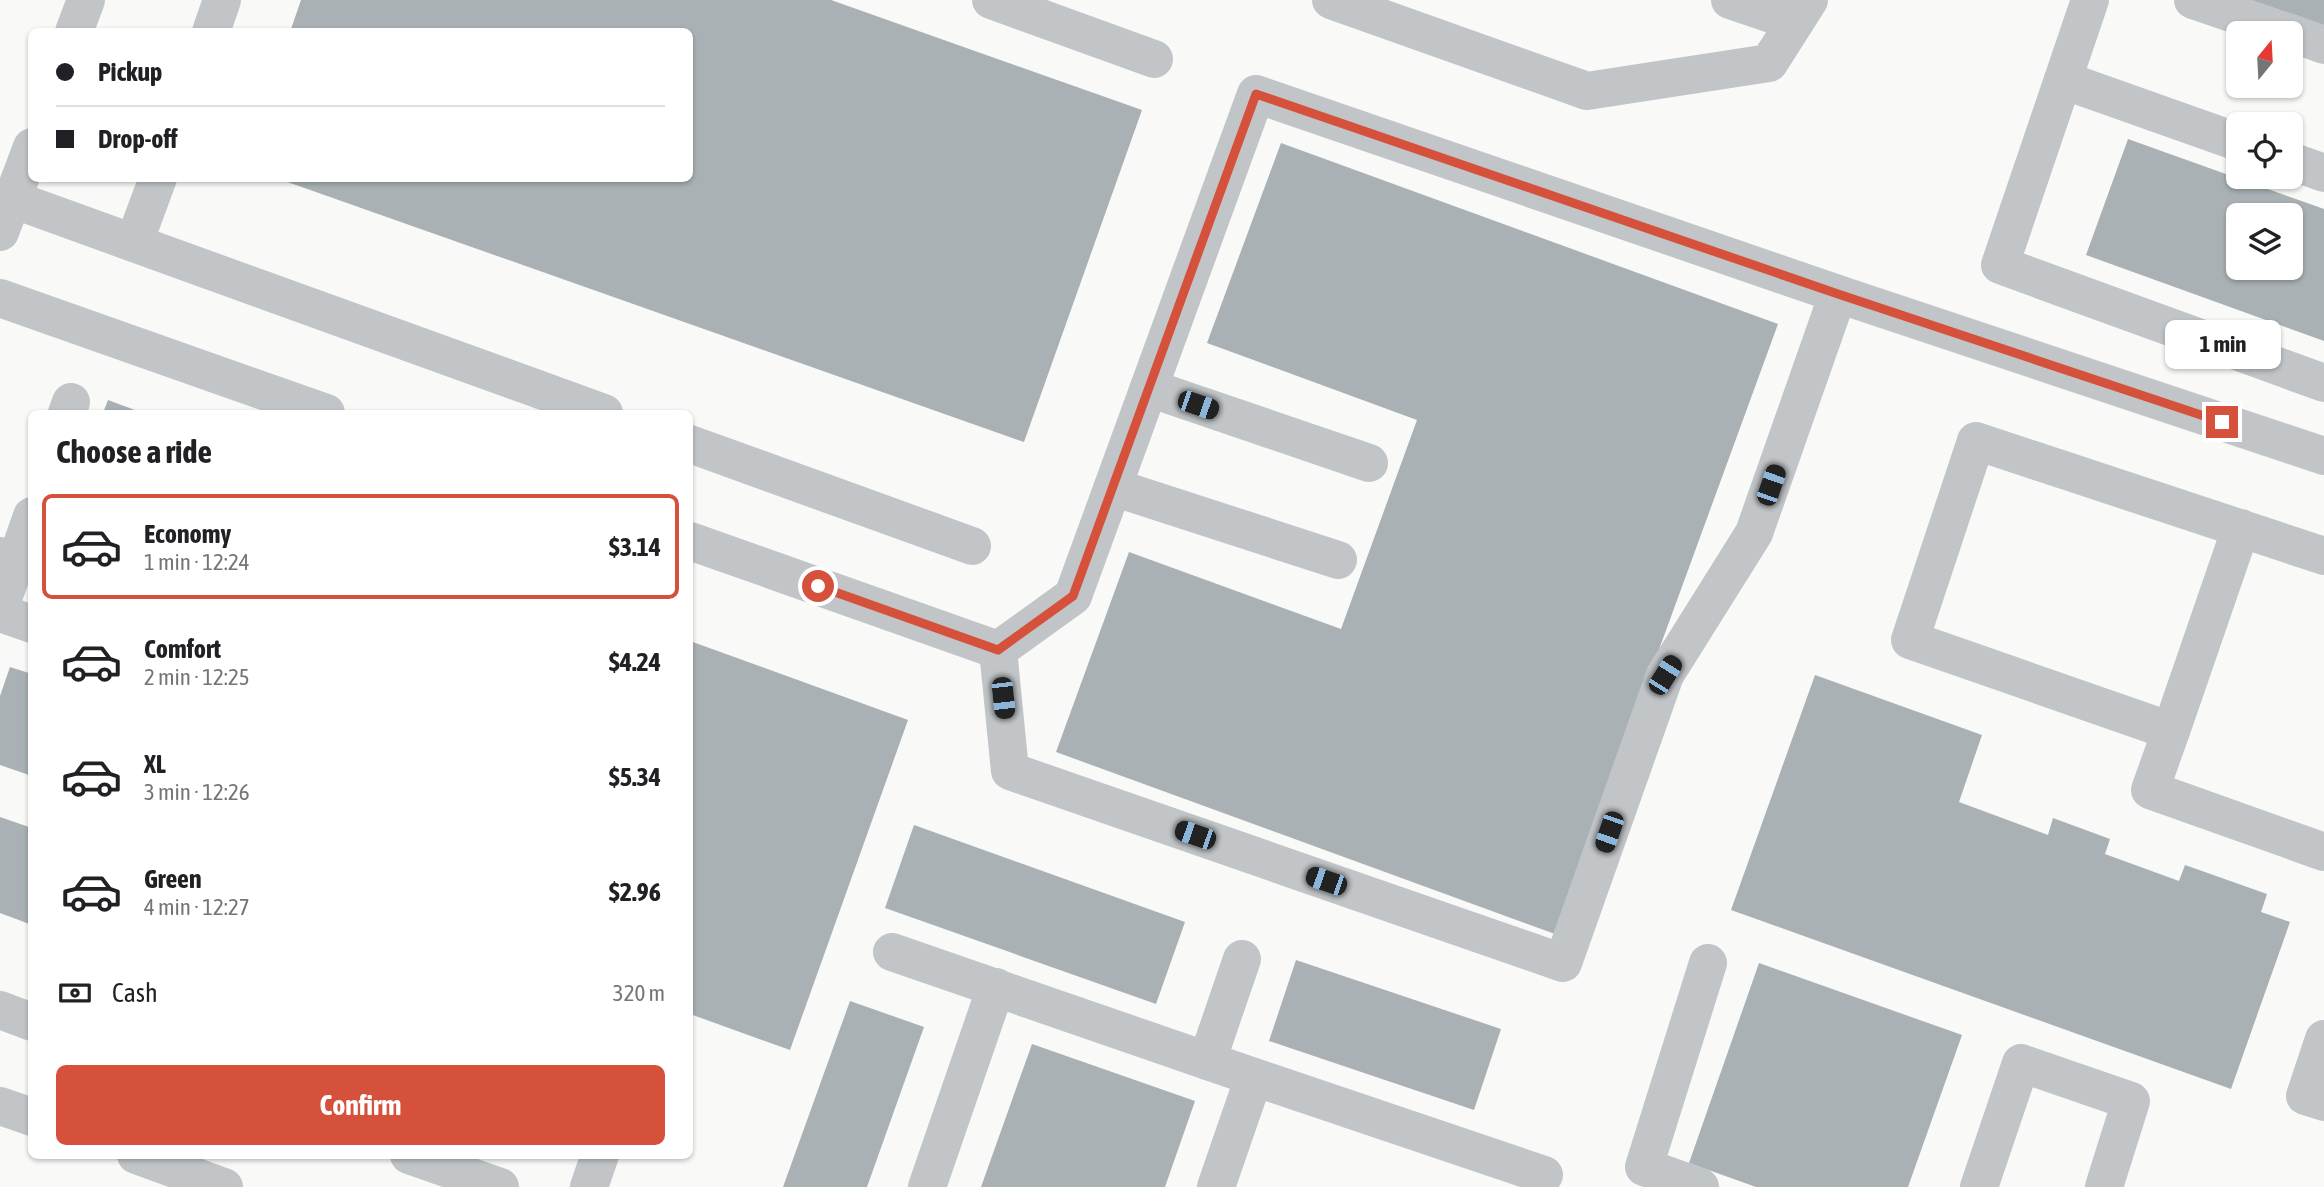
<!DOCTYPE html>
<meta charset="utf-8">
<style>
body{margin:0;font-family:"Asap Condensed",sans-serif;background:#f2f2f2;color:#202124;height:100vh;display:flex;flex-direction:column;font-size:26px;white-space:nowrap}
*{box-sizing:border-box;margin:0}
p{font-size:23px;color:#757577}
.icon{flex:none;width:38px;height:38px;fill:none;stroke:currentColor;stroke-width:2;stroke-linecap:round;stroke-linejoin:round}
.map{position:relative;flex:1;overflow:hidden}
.panel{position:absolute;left:28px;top:410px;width:665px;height:749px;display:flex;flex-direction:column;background:#fff;border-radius:10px;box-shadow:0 2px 5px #0004}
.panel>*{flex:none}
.hud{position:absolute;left:28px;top:28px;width:665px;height:154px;border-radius:10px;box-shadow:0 2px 5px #0004;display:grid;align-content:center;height:154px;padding:0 28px;background:#fff}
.needle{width:46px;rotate:18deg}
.buttons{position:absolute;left:2226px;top:21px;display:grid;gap:14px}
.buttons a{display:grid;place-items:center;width:77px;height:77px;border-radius:10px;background:#fff;box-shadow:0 2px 5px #0004;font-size:35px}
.end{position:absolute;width:32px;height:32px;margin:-16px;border:9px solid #d5513b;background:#fff;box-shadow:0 0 0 4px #fff}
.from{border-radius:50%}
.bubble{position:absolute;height:49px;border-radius:10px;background:#fff;box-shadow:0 2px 5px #0004;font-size:23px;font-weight:700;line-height:49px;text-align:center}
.car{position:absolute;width:21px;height:42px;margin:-21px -10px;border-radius:9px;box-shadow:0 0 5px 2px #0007;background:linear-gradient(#222 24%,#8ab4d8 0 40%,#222 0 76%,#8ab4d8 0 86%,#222 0)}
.hud b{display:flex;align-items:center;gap:24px;height:66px;font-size:26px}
.hud b+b{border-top:2px solid #e0e0e0}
.hud i{width:18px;height:18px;background:#202124}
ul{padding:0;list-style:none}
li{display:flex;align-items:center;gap:21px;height:105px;margin:0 14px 10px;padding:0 14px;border:4px solid transparent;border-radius:10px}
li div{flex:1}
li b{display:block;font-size:26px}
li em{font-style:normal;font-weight:700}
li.current{border-color:#d5513b}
li>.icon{width:63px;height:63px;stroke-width:1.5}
h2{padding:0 28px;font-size:32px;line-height:84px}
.pay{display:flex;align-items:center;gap:18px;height:77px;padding:0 28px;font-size:26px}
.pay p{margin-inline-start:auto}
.button{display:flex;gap:14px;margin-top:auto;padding:14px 28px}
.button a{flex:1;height:80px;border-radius:10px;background:#d5513b;color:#fff;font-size:28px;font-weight:700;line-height:80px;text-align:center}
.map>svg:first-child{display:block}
.building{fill:#a9b1b5;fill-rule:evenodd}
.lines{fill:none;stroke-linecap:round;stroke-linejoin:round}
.minor{stroke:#c1c5c8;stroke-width:38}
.route{stroke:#d5513b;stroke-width:9}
</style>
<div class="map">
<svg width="2324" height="1187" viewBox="0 0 2324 1187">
<rect width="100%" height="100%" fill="#f9f9f7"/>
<g class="building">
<path d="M 301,0 L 831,0 L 1142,110 L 1024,442 L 279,179 L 690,178 L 690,32 L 290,32 Z"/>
<path d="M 2244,0 L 2324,0 L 2324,28 Z"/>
<path d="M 2128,139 L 2324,209 L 2324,341 L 2086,255 ZM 2238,215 L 2291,215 L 2291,268 L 2238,268 Z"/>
<path d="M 1281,143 L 1778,324 L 1555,934 L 1056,752 L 1129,552 L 1341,629 L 1417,420 L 1207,343 Z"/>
<path d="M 108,400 L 143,413 L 103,413 Z"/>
<path d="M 690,641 L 908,720 L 790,1050 L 690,1014 Z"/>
<path d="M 10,667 L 32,674 L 32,776 L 0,765 L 0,696 Z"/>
<path d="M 1815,675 L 1982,735 L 1959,802 L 2048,835 L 2053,818 L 2110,839 L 2105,854 L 2179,881 L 2185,865 L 2267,894 L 2261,912 L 2290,922 L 2231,1089 L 1731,910 Z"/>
<path d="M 0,817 L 32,828 L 32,925 L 0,913 Z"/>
<path d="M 914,825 L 1185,922 L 1156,1004 L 885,908 Z"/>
<path d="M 1296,960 L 1501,1029 L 1474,1110 L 1269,1041 Z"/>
<path d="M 1759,963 L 1962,1035 L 1908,1187 L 1756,1187 L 1689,1163 Z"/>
<path d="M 850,1001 L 924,1027 L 867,1187 L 783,1187 Z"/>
<path d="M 1032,1044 L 1195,1101 L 1165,1187 L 981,1187 Z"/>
</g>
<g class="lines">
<g class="minor">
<path d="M 991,0 L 1154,59"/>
<path d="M 1331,0 L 1587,91 L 1769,63 L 1809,0"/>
<path d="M 1730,0 L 1795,22"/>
<path d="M 2090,0 L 2000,265 L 2324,383"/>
<path d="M 2193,0 L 2290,33"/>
<path d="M 74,32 L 86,0"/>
<path d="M 211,32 L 222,0"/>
<path d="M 2291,33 L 2324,45"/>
<path d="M 2063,80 L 2238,142"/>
<path d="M 1256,94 L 1838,294 L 1754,533 L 1665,675 L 1563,963 L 1010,771 L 998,650 L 1073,596 Z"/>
<path d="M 2291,161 L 2324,173"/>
<path d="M 12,199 L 604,413"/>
<path d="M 0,232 L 32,147"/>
<path d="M 134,243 L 158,178"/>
<path d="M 1838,294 L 2324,456"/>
<path d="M 0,298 L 326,413"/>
<path d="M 1149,388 L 1369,463"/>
<path d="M 67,413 L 71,402"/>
<path d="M 690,444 L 972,546"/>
<path d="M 1113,487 L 1338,560"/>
<path d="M 2241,528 L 2171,731 L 1910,640 L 1976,441 L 2324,556"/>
<path d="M 690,541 L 998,650"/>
<path d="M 0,556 L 16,562 L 0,607"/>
<path d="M 16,562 L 32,516"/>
<path d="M 0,613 L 32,624"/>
<path d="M 2171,731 L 2150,790 L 2324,852"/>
<path d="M 892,952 L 1254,1077 L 1216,1187"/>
<path d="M 0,1010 L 32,1022"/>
<path d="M 2324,1039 L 2305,1096 L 2324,1102"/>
<path d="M 1207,1061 L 1242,959"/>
<path d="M 1254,1077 L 1544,1175"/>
<path d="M 0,1106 L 32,1117"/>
<path d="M 136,1155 L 224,1187"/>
<path d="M 409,1155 L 500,1187"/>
<path d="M 589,1187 L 600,1155"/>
<path d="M 927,1187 L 996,987"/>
<path d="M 1700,1187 L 1644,1167 L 1708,963"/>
<path d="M 1979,1187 L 2021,1063 L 2131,1101 L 2104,1187"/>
</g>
</g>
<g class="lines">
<path class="route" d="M 818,586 L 998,650 L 1073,596 L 1256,94 L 1838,294 L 2222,422"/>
</g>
</svg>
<div class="buttons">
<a><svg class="needle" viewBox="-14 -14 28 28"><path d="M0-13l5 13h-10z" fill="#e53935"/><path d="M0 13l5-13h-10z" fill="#757577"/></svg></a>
<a><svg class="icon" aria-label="locate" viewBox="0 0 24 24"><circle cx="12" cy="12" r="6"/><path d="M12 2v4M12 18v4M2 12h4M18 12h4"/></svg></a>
<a><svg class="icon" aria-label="layers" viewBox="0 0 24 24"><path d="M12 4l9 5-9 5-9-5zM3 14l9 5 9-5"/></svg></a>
</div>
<i class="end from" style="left:818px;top:586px"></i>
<i class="end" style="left:2222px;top:422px"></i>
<div class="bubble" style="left:2165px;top:320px;width:116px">1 min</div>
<i class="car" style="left:1198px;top:405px;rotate:109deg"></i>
<i class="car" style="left:1771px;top:485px;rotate:19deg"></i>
<i class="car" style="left:1665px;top:675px;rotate:32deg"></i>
<i class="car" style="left:1003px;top:698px;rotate:174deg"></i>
<i class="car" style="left:1609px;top:832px;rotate:199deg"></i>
<i class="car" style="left:1195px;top:835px;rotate:289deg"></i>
<i class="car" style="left:1326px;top:881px;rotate:289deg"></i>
<div class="hud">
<b><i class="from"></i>Pickup</b>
<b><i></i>Drop-off</b>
</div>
<section class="panel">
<h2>Choose a ride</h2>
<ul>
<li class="current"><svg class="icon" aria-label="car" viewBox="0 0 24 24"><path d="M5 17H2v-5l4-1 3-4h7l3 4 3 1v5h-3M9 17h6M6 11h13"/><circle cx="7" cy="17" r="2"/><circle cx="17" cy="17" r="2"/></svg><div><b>Economy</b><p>1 min · 12:24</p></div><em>$3.14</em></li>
<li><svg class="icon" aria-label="car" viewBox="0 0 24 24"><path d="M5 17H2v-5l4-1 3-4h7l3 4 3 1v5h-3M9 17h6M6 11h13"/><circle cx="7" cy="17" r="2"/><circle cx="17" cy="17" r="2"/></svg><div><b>Comfort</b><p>2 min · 12:25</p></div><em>$4.24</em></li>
<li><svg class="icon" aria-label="car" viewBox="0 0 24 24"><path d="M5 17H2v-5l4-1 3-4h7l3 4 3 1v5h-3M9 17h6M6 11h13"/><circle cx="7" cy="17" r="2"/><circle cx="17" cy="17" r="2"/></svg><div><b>XL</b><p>3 min · 12:26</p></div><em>$5.34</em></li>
<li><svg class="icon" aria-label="car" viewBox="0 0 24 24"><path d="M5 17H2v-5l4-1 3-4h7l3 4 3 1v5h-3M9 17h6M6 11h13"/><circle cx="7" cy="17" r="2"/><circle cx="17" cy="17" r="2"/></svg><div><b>Green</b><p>4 min · 12:27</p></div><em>$2.96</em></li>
</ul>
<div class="pay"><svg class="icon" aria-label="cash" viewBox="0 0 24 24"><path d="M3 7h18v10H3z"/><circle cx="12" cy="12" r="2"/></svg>Cash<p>320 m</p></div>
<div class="button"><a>Confirm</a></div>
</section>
</div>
